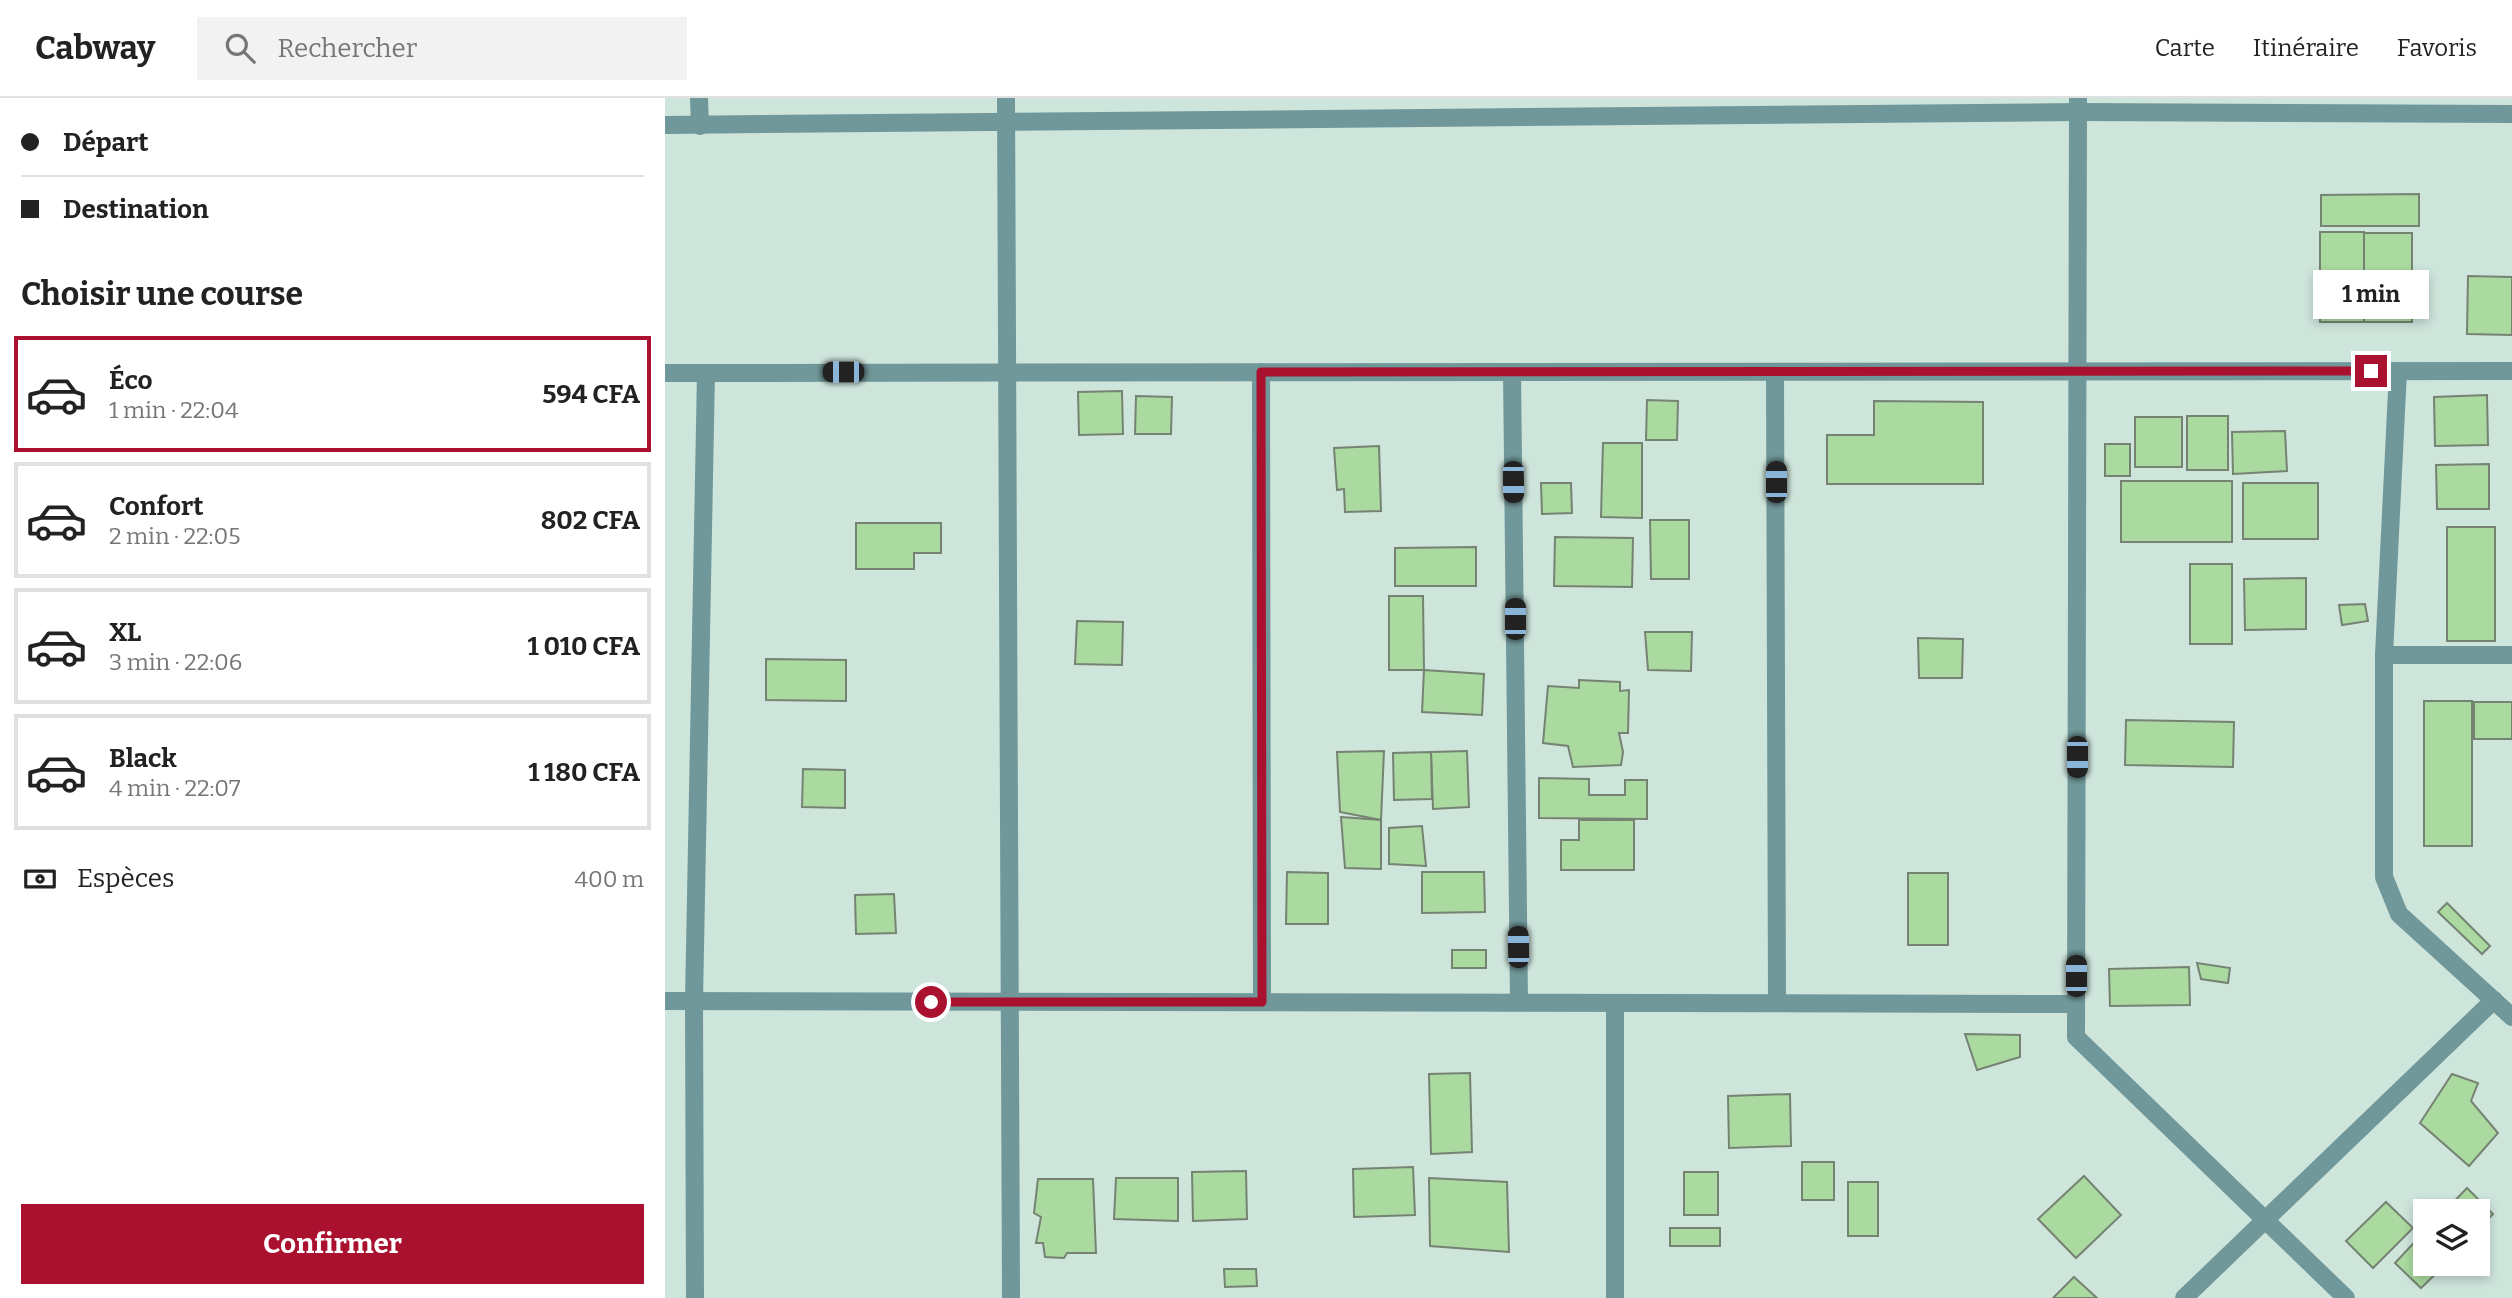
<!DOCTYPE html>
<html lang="fr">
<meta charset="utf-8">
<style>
body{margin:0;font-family:Bitter,serif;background:#f2f2f2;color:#222;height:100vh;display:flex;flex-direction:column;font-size:26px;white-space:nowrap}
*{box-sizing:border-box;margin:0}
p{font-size:23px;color:#767676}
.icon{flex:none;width:38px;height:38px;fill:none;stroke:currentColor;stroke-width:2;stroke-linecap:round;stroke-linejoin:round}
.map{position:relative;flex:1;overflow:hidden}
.sheet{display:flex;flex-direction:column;background:#fff;width:665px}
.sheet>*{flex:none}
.banner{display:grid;align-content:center;height:154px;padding:0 21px;background:#fff}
.buttons{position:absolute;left:1748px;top:1101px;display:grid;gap:14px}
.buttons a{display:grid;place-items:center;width:77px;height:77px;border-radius:0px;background:#fff;box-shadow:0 4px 10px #0003;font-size:35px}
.end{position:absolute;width:32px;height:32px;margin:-16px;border:9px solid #a9112f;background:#fff;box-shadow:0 0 0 4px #fff}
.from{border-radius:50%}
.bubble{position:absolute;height:49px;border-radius:0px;background:#fff;box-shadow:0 4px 10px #0003;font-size:23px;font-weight:700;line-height:49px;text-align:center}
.car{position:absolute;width:21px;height:42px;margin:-21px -10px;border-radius:9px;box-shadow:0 0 5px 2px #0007;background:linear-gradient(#222 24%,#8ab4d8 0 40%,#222 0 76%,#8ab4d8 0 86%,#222 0)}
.banner b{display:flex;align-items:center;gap:24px;height:66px;font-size:26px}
.banner b+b{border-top:2px solid #e0e0e0}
.banner i{width:18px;height:18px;background:#222}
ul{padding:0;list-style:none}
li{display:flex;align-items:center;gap:21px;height:116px;margin:0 14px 10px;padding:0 7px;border:4px solid #e0e0e0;border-radius:0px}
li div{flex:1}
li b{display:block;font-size:26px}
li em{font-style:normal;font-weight:700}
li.selected{border-color:#a9112f}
li>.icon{width:63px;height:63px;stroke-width:1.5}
h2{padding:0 21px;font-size:32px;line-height:84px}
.pay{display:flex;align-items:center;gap:18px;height:77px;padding:0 21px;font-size:26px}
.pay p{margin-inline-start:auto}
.primary-button{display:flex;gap:14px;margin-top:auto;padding:14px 21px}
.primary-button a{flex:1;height:80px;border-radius:0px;background:#a9112f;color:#fff;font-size:28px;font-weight:700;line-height:80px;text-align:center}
header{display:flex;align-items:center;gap:42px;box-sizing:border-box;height:98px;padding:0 35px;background:#fff;border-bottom:2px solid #e0e0e0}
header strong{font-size:33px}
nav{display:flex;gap:38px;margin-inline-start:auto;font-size:24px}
.search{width:490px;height:63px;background:#f2f2f2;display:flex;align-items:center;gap:18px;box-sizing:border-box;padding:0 24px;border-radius:0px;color:#767676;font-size:26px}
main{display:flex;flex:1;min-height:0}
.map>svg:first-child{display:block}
.building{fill:#aadaa0;stroke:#768373;stroke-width:2}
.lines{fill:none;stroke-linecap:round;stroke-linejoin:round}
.minor{stroke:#709799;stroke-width:18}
.route{stroke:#a9112f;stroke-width:9}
</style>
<header>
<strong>Cabway</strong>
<div class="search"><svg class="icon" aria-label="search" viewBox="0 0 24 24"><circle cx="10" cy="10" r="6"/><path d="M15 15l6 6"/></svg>Rechercher</div>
<nav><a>Carte</a><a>Itinéraire</a><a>Favoris</a></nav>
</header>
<main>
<section class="sheet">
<div class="banner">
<b><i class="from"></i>Départ</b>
<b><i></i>Destination</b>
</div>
<h2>Choisir une course</h2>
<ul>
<li class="selected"><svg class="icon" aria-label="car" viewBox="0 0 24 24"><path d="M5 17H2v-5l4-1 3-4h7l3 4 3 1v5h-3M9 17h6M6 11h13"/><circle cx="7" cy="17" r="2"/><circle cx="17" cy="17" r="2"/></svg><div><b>Éco</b><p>1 min · 22:04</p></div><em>594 CFA</em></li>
<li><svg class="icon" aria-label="car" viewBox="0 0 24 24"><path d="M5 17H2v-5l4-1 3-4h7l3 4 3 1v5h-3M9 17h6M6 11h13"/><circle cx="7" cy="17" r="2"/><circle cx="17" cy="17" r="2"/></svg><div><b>Confort</b><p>2 min · 22:05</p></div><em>802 CFA</em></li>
<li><svg class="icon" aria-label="car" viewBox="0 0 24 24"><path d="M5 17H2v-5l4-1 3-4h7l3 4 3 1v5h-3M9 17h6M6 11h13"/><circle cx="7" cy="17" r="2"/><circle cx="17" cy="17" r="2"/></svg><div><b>XL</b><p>3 min · 22:06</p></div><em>1 010 CFA</em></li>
<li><svg class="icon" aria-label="car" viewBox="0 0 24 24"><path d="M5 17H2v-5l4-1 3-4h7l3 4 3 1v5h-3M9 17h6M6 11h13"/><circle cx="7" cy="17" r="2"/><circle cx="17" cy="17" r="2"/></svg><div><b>Black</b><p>4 min · 22:07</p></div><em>1 180 CFA</em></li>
</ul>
<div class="pay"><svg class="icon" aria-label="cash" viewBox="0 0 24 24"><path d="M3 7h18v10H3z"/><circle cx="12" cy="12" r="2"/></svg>Espèces<p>400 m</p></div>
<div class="primary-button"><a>Confirmer</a></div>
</section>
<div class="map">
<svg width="1847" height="1200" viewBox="0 0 1847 1200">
<rect width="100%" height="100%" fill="#cee5dc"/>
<g class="building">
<path d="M 1754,96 L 1754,128 L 1656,128 L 1656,97 Z"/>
<rect x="1655" y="134" width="44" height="90"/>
<rect x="1699" y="135" width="48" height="89"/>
<path d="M 1803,178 L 1847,179 L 1847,237 L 1802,236 Z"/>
<path d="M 457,293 L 458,336 L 414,337 L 413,294 Z"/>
<path d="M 1822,297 L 1823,347 L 1770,348 L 1769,299 Z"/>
<path d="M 471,298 L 507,299 L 506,336 L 470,336 Z"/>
<path d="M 982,302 L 1013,303 L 1012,342 L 981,342 Z"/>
<path d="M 1209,303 L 1318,304 L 1318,386 L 1162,386 L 1162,337 L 1209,337 Z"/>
<rect x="1522" y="318" width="41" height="54"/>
<rect x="1470" y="319" width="47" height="50"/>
<path d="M 1620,333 L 1622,373 L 1568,376 L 1567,334 Z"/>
<path d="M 938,345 L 977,345 L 977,420 L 936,419 Z"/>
<rect x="1440" y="346" width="25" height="32"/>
<path d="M 714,348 L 716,413 L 680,414 L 679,391 L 672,392 L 669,350 Z"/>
<path d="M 1824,366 L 1824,411 L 1772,411 L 1771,367 Z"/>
<rect x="1456" y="383" width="111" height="61"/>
<path d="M 876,385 L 906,385 L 907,415 L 877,416 Z"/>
<rect x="1578" y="385" width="75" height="56"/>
<path d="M 985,422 L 1024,422 L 1024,481 L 986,481 Z"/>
<path d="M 191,425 L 276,425 L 276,455 L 249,455 L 249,471 L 191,471 Z"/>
<rect x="1782" y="429" width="48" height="114"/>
<path d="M 890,439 L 968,440 L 967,489 L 889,488 Z"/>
<path d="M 811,449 L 811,488 L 730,488 L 730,450 Z"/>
<rect x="1525" y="466" width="42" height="80"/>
<path d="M 1641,480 L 1641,531 L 1580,532 L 1579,481 Z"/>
<path d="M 724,498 L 758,498 L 759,572 L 724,572 Z"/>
<path d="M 1700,506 L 1703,523 L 1677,527 L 1674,507 Z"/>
<path d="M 412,523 L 458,524 L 457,567 L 410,566 Z"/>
<path d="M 980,534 L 1027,534 L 1026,573 L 983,572 Z"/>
<path d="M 1253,540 L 1298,541 L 1297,580 L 1254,580 Z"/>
<path d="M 101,561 L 181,562 L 181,603 L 101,602 Z"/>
<path d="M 759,572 L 819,576 L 817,617 L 757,614 Z"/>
<path d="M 914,582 L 955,584 L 955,593 L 964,592 L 963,635 L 954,635 L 958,654 L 956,667 L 908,669 L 903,648 L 878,645 L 883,588 L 914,590 Z"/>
<rect x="1759" y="603" width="48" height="145"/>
<rect x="1809" y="604" width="38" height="37"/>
<path d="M 1461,622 L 1569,624 L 1568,669 L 1460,667 Z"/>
<path d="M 719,653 L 716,722 L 675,714 L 672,654 Z"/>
<path d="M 802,653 L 804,709 L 768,711 L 766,654 Z"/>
<path d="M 766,654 L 767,701 L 729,702 L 728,655 Z"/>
<path d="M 138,671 L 180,672 L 180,710 L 137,709 Z"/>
<path d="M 874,680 L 924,681 L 924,697 L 960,697 L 960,682 L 982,682 L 982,721 L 874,720 Z"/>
<path d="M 676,719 L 716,722 L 716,771 L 680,770 Z"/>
<path d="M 914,722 L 969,722 L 969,772 L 896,772 L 896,742 L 914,742 Z"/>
<path d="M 757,728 L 761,768 L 724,766 L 724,730 Z"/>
<path d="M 622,774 L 663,775 L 663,826 L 621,826 Z"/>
<path d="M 757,774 L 819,774 L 820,814 L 757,815 Z"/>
<rect x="1243" y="775" width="40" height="72"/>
<path d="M 229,796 L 231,835 L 191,836 L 190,797 Z"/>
<path d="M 1782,805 L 1825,848 L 1817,856 L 1773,814 Z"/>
<rect x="787" y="852" width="34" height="18"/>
<path d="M 1532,865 L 1565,870 L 1563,885 L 1536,881 Z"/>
<path d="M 1524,869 L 1525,907 L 1445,908 L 1444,871 Z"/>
<path d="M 1300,936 L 1355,937 L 1355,959 L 1312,972 Z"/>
<path d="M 805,975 L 807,1054 L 766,1056 L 764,976 Z"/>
<path d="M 1787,976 L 1813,985 L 1806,1003 L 1833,1035 L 1804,1068 L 1755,1025 Z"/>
<path d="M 1125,996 L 1126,1048 L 1064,1050 L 1063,998 Z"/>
<rect x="1137" y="1064" width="32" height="38"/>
<path d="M 748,1069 L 750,1117 L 689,1119 L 688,1071 Z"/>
<path d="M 581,1073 L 582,1121 L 528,1123 L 527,1074 Z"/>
<rect x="1019" y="1074" width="34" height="43"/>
<path d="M 1419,1078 L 1456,1117 L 1411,1160 L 1373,1121 Z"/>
<path d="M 451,1080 L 513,1080 L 513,1123 L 449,1121 Z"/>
<path d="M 764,1080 L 842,1084 L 844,1154 L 765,1148 Z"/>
<path d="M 373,1081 L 428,1081 L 431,1155 L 402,1155 L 399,1160 L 380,1159 L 378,1145 L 371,1145 L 376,1119 L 369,1115 Z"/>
<rect x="1183" y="1084" width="30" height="54"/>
<path d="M 1802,1090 L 1828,1116 L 1813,1132 L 1813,1113 L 1780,1113 Z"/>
<path d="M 1721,1104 L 1748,1130 L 1708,1170 L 1681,1143 Z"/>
<rect x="1005" y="1130" width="50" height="18"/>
<path d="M 1760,1133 L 1760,1166 L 1781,1166 L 1756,1190 L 1730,1165 Z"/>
<path d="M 559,1171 L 591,1171 L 592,1188 L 560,1189 Z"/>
<path d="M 1409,1179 L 1432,1200 L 1388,1200 Z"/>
</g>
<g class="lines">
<g class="minor">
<path d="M 34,0 L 35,28"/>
<path d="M 341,0 L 346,1200"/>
<path d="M 1413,0 L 1411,939 L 1681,1200"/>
<path d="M 0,27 L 1413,14 L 1847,16"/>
<path d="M 1733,273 L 1719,557 L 1719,779 L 1734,816 L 1847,919"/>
<path d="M 596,274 L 597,904"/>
<path d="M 847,274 L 854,904"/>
<path d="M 1110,274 L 1112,905"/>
<path d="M 0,275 L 1847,273"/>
<path d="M 1719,557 L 1847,557"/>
<path d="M 0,903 L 1411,906"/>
<path d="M 950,905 L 950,1200"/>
<path d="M 30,1200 L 29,903 L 41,275"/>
<path d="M 1519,1200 L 1829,902"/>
</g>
</g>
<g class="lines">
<path class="route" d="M 266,904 L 597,904 L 596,274 L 1706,273"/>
</g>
</svg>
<div class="buttons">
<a><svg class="icon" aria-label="layers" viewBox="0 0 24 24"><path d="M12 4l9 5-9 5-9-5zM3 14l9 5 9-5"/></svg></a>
</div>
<i class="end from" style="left:266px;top:904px"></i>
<i class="end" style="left:1706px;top:273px"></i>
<div class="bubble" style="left:1648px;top:172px;width:116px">1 min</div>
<i class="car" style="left:178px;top:274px;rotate:270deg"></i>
<i class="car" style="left:848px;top:384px;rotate:179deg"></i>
<i class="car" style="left:1111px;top:384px;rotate:0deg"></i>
<i class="car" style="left:850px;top:521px;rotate:0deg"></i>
<i class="car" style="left:1412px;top:659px;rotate:180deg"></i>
<i class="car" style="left:853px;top:849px;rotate:359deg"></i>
<i class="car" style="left:1411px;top:878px;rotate:0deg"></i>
</div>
</main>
